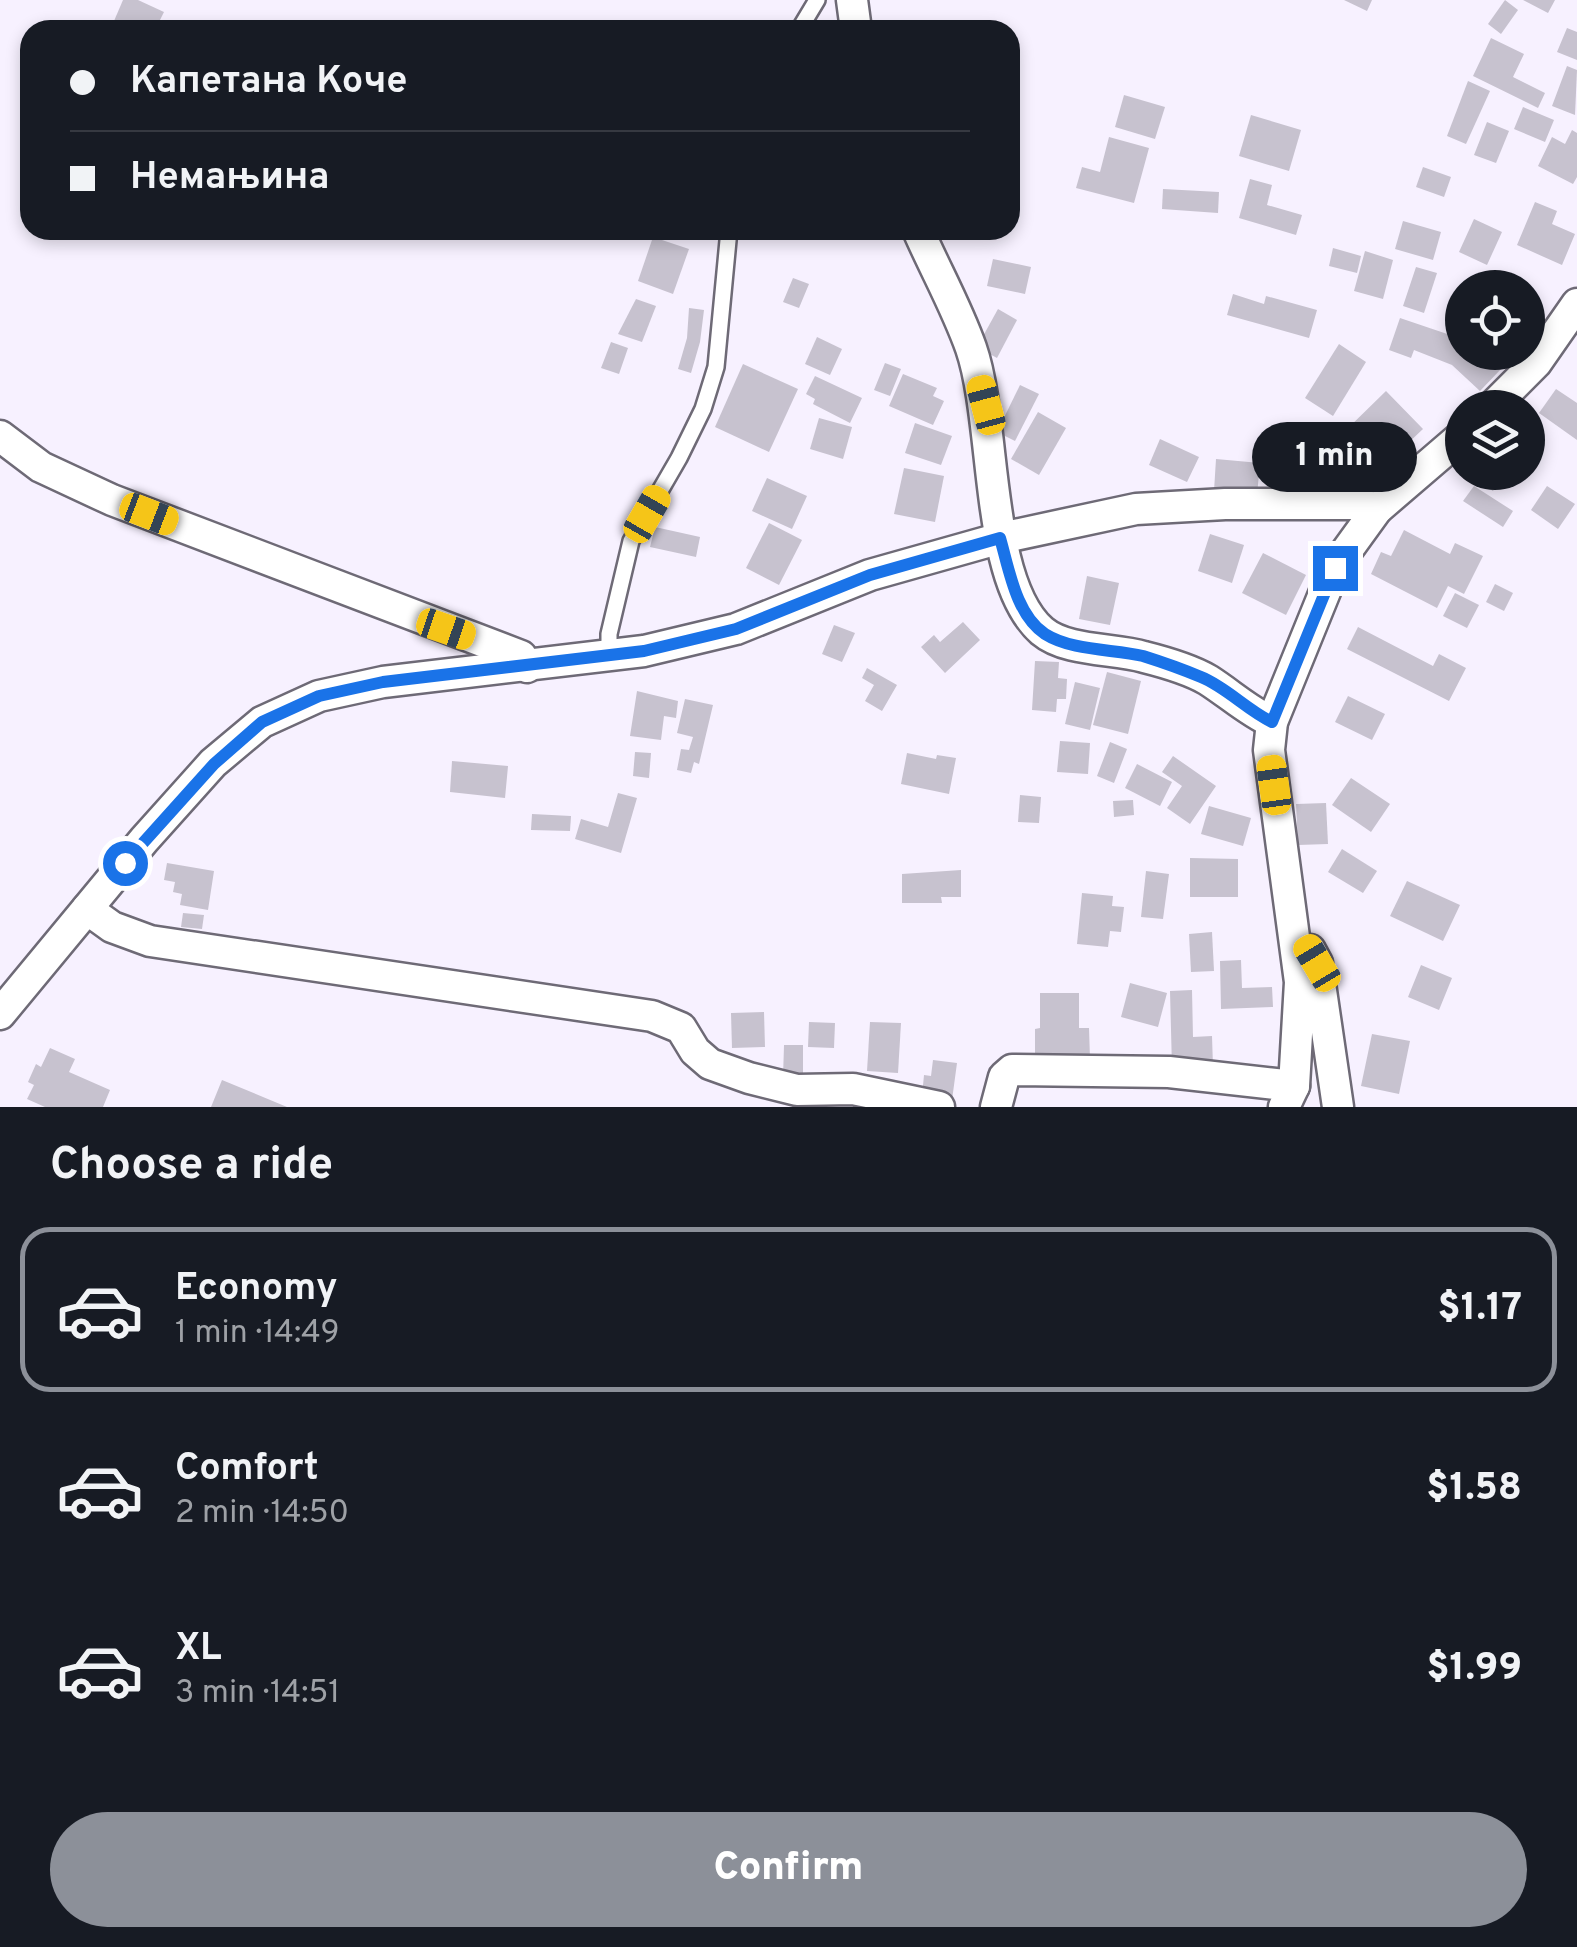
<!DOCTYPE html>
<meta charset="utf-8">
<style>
body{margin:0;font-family:Overpass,sans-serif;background:#20242c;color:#f1f3f6;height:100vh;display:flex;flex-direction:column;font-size:38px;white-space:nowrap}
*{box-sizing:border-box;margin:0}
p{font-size:32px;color:#9ea1a6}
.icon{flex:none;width:55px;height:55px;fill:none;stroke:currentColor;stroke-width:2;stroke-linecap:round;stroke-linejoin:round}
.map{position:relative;height:1107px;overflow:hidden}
.details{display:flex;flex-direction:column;background:#171b24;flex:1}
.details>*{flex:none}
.guide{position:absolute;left:20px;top:20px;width:1000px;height:220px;border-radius:30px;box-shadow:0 5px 15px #0003;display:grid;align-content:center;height:220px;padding:0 50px;background:#171b24}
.buttons{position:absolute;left:1445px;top:270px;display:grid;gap:20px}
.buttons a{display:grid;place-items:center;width:100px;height:100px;border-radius:50%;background:#171b24;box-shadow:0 5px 15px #0003;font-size:50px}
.end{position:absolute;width:45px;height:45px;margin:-22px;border:12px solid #1a73e8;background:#fff;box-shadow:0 0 0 5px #fff}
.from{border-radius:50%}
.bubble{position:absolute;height:70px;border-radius:35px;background:#171b24;box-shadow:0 5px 15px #0003;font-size:32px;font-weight:800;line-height:70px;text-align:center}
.car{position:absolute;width:30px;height:60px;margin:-30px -15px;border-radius:12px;box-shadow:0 0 8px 2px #0007;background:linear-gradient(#f5c518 24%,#345 0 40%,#f5c518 0 76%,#345 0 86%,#f5c518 0)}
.guide b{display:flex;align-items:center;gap:35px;height:95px;font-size:38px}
.guide b+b{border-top:2px solid #363941}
.guide i{width:25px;height:25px;background:#f1f3f6}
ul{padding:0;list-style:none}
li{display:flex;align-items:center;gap:30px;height:165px;margin:0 20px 15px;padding:0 30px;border:5px solid transparent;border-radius:30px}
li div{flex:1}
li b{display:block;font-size:38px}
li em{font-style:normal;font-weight:800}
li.selected{border-color:#8c9099}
li>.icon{width:90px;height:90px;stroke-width:1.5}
h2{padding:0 50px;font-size:45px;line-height:120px}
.primary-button{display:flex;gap:20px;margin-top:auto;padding:20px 50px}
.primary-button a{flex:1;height:115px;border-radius:60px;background:#8c9099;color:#fff;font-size:40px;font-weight:800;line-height:115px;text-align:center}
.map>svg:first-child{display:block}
.building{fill:#c7c2cf}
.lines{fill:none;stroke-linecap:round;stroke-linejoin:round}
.service-casing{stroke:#6e6a76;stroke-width:20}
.minor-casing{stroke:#6e6a76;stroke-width:35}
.service{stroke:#fff;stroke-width:15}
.minor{stroke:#fff;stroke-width:30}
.route{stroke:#1a73e8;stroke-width:12}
</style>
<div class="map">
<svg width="1577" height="1107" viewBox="0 0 1577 1107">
<rect width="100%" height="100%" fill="#f7f1ff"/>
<g class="building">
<path d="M 123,0 L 138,0 L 164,12 L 155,30 L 111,28 Z"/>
<path d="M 1344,0 L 1372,0 L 1367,11 Z"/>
<path d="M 1505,0 L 1518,10 L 1501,34 L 1488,24 Z"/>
<path d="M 1523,0 L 1555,0 L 1548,13 Z"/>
<path d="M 1567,28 L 1577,32 L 1577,60 L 1557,52 Z"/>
<path d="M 1491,38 L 1524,54 L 1513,77 L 1545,93 L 1538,108 L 1473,76 Z"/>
<path d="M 1567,66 L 1577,70 L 1575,115 L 1552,106 Z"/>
<path d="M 1468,81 L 1490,91 L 1466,144 L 1447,136 Z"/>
<path d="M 1124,95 L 1165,107 L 1155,139 L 1115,127 Z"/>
<path d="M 1523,107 L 1554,120 L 1545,142 L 1514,129 Z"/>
<path d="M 1251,115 L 1301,130 L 1289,171 L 1239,156 Z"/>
<path d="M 1487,122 L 1509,131 L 1496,163 L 1474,155 Z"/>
<path d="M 1572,130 L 1577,133 L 1577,177 L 1573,184 L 1538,166 L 1552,137 L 1565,144 Z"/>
<path d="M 1109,137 L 1149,148 L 1134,203 L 1076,188 L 1082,167 L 1100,172 Z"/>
<path d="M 1423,167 L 1451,177 L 1444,197 L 1416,187 Z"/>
<path d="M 1250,179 L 1272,185 L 1267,205 L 1302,215 L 1296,235 L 1239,218 Z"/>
<path d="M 1163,189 L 1219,192 L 1218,213 L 1162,209 Z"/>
<path d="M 1535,202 L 1557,211 L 1552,224 L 1575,234 L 1562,265 L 1517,245 Z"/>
<path d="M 1474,219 L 1502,232 L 1487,265 L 1459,252 Z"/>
<path d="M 1403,221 L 1441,232 L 1433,260 L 1395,249 Z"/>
<path d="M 653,237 L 689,249 L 673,294 L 638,281 Z"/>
<path d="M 1333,248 L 1361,256 L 1357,273 L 1329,266 Z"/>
<path d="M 1365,251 L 1393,260 L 1383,299 L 1354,291 Z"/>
<path d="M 993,259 L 1031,267 L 1025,294 L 987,286 Z"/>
<path d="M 1416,267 L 1437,273 L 1424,313 L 1403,306 Z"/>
<path d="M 793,278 L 809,284 L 799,308 L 783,302 Z"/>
<path d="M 1233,294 L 1264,304 L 1266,296 L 1317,310 L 1309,338 L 1227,315 Z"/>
<path d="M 636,299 L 656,306 L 642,342 L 618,334 Z"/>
<path d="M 1528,301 L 1539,307 L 1528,328 Z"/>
<path d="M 689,308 L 704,310 L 700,342 L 691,373 L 678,369 L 687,338 Z"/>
<path d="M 998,309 L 1017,320 L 997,358 L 977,347 Z"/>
<path d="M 1400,318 L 1462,339 L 1462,352 L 1483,352 L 1501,369 L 1480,391 L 1452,365 L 1414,350 L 1411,358 L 1389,350 Z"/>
<path d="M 817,337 L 842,349 L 830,375 L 805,364 Z"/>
<path d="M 611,342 L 628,348 L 619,374 L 601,368 Z"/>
<path d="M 1339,344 L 1366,362 L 1333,416 L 1305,398 Z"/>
<path d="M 885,363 L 901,369 L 890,396 L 874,390 Z"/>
<path d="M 743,364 L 798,389 L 769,452 L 715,427 Z"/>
<path d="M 903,374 L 937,388 L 933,396 L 944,401 L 933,425 L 889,406 Z"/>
<path d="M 815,376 L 862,398 L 850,423 L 813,404 L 815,399 L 806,394 Z"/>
<path d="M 1020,385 L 1039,394 L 1015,441 L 997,432 Z"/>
<path d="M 1556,389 L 1577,403 L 1577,440 L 1539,413 Z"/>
<path d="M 1386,391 L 1423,429 L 1407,444 L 1401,438 L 1370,468 L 1340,436 Z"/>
<path d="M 1038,412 L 1066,428 L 1039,475 L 1011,459 Z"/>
<path d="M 819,418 L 852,427 L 843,459 L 810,449 Z"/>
<path d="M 915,423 L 952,436 L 941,465 L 905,453 Z"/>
<path d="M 1160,439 L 1199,457 L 1187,482 L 1149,465 Z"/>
<path d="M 1216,459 L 1260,463 L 1257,495 L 1214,491 Z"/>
<path d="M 904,468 L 944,476 L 935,522 L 894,514 Z"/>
<path d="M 1465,472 L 1516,472 L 1510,482 L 1502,477 L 1493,491 Z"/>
<path d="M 767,478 L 807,496 L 792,529 L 752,511 Z"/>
<path d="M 1474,486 L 1513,511 L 1503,527 L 1463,501 Z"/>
<path d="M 1547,486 L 1575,504 L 1558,529 L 1531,510 Z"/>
<path d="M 769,523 L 802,540 L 779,585 L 746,568 Z"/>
<path d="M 655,527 L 700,537 L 696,557 L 650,547 Z"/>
<path d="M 1404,530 L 1450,554 L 1455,543 L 1483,556 L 1464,594 L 1448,586 L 1437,608 L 1371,574 L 1381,552 L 1391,556 Z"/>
<path d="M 1210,534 L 1244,545 L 1232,583 L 1198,571 Z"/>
<path d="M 1263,553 L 1306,575 L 1286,615 L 1242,593 Z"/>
<path d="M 1087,576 L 1119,583 L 1110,625 L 1079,619 Z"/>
<path d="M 1495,584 L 1513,593 L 1504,611 L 1486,602 Z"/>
<path d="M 1455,593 L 1479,605 L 1467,628 L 1443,616 Z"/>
<path d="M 963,622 L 980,640 L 945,673 L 921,647 L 934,635 L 940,642 Z"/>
<path d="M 834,625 L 855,633 L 842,662 L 822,654 Z"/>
<path d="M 1358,627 L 1433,666 L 1439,654 L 1466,668 L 1449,701 L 1347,649 Z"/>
<path d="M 1035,661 L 1059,662 L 1058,678 L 1067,679 L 1066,699 L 1057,699 L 1056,712 L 1032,710 Z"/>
<path d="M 867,668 L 897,685 L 882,711 L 865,701 L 874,685 L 862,678 Z"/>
<path d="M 1107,672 L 1141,681 L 1128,734 L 1093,725 Z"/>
<path d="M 1075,682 L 1100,688 L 1090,730 L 1065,724 Z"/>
<path d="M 637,691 L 678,701 L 676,718 L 664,716 L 661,740 L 630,736 Z"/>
<path d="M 1348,696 L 1385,714 L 1372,740 L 1335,722 Z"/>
<path d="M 685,699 L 713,705 L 699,764 L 694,762 L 691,773 L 677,770 L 681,749 L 689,750 L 693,737 L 677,733 Z"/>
<path d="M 1060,741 L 1090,743 L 1088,774 L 1057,772 Z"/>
<path d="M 1110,742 L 1127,749 L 1114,783 L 1097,776 Z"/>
<path d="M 635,752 L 651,753 L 649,778 L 633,776 Z"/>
<path d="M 907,753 L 936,759 L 937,755 L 956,758 L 949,794 L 901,784 Z"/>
<path d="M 1173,756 L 1216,786 L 1190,824 L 1167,808 L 1182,786 L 1162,772 Z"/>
<path d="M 452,761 L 508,766 L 505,798 L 450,792 Z"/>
<path d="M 1137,764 L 1172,782 L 1160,806 L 1125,788 Z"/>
<path d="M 1351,778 L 1390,804 L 1371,832 L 1332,805 Z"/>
<path d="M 618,793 L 637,798 L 621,853 L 575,839 L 581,819 L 608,827 Z"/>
<path d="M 1020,795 L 1041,797 L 1039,823 L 1018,822 Z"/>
<path d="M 1133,800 L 1134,815 L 1114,817 L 1113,801 Z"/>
<path d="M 1326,803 L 1328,844 L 1298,845 L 1296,804 Z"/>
<path d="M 1209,806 L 1251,818 L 1243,846 L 1201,834 Z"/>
<path d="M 532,814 L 571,816 L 570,831 L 531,830 Z"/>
<path d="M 1342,849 L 1377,871 L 1363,893 L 1328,872 Z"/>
<path d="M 1190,858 L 1238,859 L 1238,897 L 1190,897 Z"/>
<path d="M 167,863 L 214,871 L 208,910 L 180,905 L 182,894 L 173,892 L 175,882 L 164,880 Z"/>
<path d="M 961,870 L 961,897 L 941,897 L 942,903 L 902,903 L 902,874 Z"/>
<path d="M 1146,871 L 1169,874 L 1163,919 L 1141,917 Z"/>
<path d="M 1407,881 L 1460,905 L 1443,941 L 1390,916 Z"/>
<path d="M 1082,893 L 1113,896 L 1112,906 L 1124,907 L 1121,932 L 1110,931 L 1108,947 L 1077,944 Z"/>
<path d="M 183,913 L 204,915 L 202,929 L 181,927 Z"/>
<path d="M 1212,932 L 1214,971 L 1191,972 L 1189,934 Z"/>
<path d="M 1241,960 L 1242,988 L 1272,987 L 1273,1007 L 1221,1009 L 1220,961 Z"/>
<path d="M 1421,965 L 1452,978 L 1439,1010 L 1408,997 Z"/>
<path d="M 1130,983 L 1167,993 L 1158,1027 L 1121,1017 Z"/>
<path d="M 1192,990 L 1193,1037 L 1212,1036 L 1213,1067 L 1172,1068 L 1170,991 Z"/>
<path d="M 1040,993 L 1079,993 L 1079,1028 L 1089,1028 L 1090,1059 L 1035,1060 L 1035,1029 L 1040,1028 Z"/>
<path d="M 764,1012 L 765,1047 L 732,1048 L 731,1013 Z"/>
<path d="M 809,1022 L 835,1023 L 834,1048 L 808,1047 Z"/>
<path d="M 870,1022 L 901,1023 L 898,1073 L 867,1071 Z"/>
<path d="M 1372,1034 L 1410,1041 L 1399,1094 L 1361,1086 Z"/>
<path d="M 784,1045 L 803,1045 L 803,1078 L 783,1078 Z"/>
<path d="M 50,1048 L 75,1059 L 69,1072 L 110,1090 L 103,1107 L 45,1107 L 27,1099 L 34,1085 L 28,1082 L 36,1064 L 41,1067 Z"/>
<path d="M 933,1060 L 957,1063 L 952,1100 L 922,1096 L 924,1075 L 931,1076 Z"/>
<path d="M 222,1080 L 287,1107 L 211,1107 Z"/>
</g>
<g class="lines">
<g class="service-casing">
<g id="service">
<path d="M 799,30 L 817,0"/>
<path d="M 609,656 L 609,634 L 631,541 L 679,458 L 703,409 L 716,367 L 729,230"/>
</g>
</g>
<g class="minor-casing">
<g id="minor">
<path d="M 852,0 L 856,30"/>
<path d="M 918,230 C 935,269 957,308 971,348 C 997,423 984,580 1042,631 C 1067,652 1114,648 1144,657 C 1164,662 1191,670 1208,680 C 1230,694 1248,711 1272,722"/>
<path d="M 1491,408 L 1536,363 L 1577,304"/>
<path d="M 0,436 L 41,467 L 112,500 L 521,656 L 527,667"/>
<path d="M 87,909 L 112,927 L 150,941 L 652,1016 L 681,1028 L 695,1051 L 710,1064 L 749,1078 L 797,1090 L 853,1089 L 939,1107"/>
<path d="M 1310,950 L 1317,963 L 1338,1107"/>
<path d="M 0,1014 L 144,840 L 213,763 L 262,722 L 319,696 L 383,682 L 644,651 L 736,629 L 870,575 L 1001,538 L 1136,509 L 1225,504 L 1361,504 L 1377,509"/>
<path d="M 996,1107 L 1004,1077 L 1012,1070 L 1169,1072 L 1294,1086"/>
<path d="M 1284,1107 L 1294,1086 L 1300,982 L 1269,750 L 1272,722 L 1335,567 L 1377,509 L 1462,436"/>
</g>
</g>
<use href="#service" class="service"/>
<use href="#minor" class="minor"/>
</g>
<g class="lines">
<path class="route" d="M 125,863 L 214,764 L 262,722 L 319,696 L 383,682 L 644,651 L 736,629 L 870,575 L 1000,538 C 1009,569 1016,615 1045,634 C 1072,651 1113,649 1143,656 C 1162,662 1182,669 1201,677 C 1226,687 1247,710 1272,722 L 1335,568"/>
</g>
</svg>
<div class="buttons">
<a><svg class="icon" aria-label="locate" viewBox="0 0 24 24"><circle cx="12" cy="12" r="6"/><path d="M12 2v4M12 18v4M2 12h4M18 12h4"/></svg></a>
<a><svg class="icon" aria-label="layers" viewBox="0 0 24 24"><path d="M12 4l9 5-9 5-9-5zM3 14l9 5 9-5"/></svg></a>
</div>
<i class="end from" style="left:125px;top:863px"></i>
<i class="end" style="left:1335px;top:568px"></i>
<div class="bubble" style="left:1252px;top:422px;width:165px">1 min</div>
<i class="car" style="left:986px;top:405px;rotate:345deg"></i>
<i class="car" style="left:149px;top:514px;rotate:111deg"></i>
<i class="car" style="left:647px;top:514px;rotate:30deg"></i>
<i class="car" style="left:446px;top:629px;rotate:109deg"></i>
<i class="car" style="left:1274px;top:785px;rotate:352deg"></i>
<i class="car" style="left:1317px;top:963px;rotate:329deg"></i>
<div class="guide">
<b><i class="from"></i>Капетана Коче</b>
<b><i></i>Немањина</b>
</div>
</div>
<section class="details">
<h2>Choose a ride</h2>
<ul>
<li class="selected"><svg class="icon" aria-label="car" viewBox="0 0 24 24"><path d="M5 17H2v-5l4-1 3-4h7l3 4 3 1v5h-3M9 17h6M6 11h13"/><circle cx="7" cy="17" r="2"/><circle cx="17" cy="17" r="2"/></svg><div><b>Economy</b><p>1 min · 14:49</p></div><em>$1.17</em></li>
<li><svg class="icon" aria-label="car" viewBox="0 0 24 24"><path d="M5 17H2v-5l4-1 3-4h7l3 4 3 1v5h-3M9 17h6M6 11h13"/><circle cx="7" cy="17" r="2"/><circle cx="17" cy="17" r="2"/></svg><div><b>Comfort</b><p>2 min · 14:50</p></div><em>$1.58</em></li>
<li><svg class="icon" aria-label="car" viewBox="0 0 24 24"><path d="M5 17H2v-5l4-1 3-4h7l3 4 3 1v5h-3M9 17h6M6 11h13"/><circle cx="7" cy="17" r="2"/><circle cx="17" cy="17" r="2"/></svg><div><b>XL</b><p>3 min · 14:51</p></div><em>$1.99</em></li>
</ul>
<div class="primary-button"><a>Confirm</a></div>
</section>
